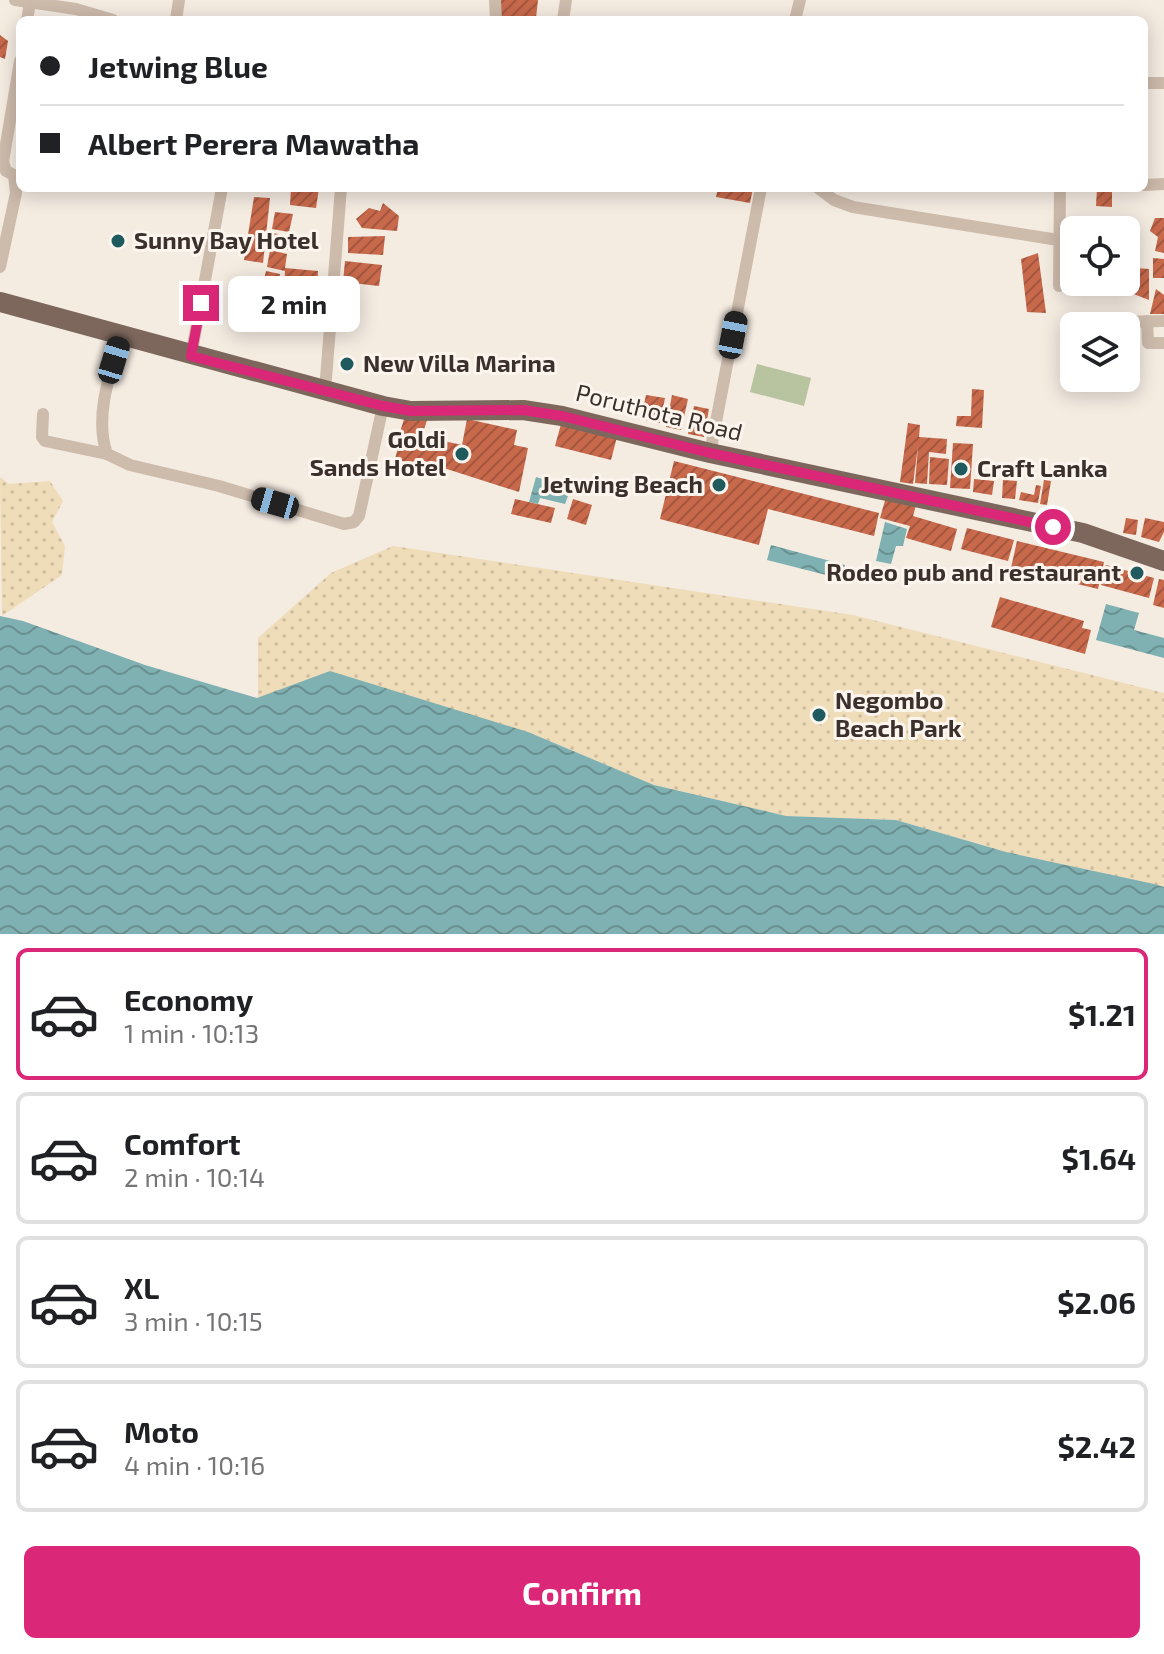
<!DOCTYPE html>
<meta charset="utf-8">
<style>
body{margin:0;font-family:"Exo 2",sans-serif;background:#f6f6f6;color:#202124;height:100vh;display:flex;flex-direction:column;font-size:30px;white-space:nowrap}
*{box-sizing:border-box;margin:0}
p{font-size:26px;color:#757577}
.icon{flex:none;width:44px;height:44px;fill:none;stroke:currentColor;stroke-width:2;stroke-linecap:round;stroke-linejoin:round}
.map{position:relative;height:934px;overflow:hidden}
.details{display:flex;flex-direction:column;background:#fff;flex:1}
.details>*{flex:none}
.top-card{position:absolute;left:16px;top:16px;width:1132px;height:176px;border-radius:12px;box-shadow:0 4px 20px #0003;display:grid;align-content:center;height:176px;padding:0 24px;background:#fff}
.controls{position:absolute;left:1060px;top:216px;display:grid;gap:16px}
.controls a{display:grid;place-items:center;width:80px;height:80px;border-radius:12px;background:#fff;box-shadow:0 4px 20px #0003;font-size:40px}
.end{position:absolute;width:36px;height:36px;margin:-18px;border:10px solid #db2777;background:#fff;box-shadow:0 0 0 4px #fff}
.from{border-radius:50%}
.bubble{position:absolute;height:56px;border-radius:12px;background:#fff;box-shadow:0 4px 20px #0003;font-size:26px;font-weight:700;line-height:56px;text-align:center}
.car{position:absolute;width:24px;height:48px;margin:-24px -12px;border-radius:10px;box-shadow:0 0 6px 2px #0007;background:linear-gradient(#222 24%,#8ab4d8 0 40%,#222 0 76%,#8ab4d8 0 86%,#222 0)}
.top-card b{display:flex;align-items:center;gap:28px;height:76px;font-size:30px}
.top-card b+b{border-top:2px solid #e0e0e0}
.top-card i{width:20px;height:20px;background:#202124}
ul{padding:14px 0 0;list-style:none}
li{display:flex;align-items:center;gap:24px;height:132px;margin:0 16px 12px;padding:0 8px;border:4px solid #e0e0e0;border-radius:12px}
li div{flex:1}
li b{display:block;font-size:30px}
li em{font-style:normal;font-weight:700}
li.active{border-color:#db2777}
li>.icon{width:72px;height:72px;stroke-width:1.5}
.cta{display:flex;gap:16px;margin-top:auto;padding:16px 24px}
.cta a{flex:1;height:92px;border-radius:12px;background:#db2777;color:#fff;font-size:32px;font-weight:700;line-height:92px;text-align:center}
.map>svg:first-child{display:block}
.sand{fill:url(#sand-dots)}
.pitch{fill:#b8c4a0}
.water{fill:url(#water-waves)}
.building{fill:url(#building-hatch)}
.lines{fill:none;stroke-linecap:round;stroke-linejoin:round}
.street{stroke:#cdbbac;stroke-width:12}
.primary{stroke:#7d675c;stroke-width:20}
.route{stroke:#db2777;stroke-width:10}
.poi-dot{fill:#1f5a5e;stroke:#fbf5ee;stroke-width:3}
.labels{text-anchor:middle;stroke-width:6;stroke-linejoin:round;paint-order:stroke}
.poi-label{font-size:24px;font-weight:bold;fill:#3b302b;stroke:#fbf5ee;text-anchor:start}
.street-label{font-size:24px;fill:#3b302b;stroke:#fbf5ee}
</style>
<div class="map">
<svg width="1164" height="934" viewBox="0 0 1164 934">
<defs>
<pattern id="sand-dots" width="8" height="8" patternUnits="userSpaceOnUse" patternTransform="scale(2)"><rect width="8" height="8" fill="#efdcb8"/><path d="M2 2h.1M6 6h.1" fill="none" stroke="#cebd9e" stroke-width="1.8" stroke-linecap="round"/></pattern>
<pattern id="water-waves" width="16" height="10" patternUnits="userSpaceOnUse" patternTransform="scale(2)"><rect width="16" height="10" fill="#7fb0b2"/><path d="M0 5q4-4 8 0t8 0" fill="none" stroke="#699091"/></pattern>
<pattern id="building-hatch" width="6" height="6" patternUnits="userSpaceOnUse" patternTransform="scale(2)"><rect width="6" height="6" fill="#c8694b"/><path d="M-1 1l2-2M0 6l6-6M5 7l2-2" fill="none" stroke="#a4573f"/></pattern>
</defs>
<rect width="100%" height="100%" fill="#f4ebe1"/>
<g class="sand">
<path d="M 0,477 L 9,484 L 50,481 L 63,501 L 52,522 L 65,546 L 62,575 L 2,616 Z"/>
<path d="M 393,546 L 853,615 L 1164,693 L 1164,887 L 1006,852 L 896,820 L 786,816 L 654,785 L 528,732 L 258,698 L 258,638 L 331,573 Z"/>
</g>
<path class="pitch" d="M 757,364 L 811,378 L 804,406 L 750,392 Z"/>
<g class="water">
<path d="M 536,477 L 571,488 L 565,504 L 540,498 L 538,504 L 529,502 Z"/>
<path d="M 885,522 L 907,529 L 903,546 L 896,546 L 891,564 L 876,561 Z"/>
<path d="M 771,545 L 845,565 L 842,579 L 767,560 Z"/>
<path d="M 1106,604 L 1139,613 L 1134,630 L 1164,638 L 1164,658 L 1096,640 Z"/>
<path d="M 0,616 L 23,621 L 145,665 L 257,698 L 330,671 L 528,732 L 654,785 L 786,816 L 896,820 L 1006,852 L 1154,884 L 1164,887 L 1164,934 L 0,934 Z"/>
</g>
<g class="building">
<path d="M 498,0 L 538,0 L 536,18 L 497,17 Z"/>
<path d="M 0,35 L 8,41 L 5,59 L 0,57 Z"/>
<path d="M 291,188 L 319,188 L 316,208 L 290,205 Z"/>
<path d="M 718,188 L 753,188 L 750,203 L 716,197 Z"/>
<path d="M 1097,188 L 1112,188 L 1112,207 L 1096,206 Z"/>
<path d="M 254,197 L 270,198 L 263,263 L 244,260 Z"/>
<path d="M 383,203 L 399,216 L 397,231 L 362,228 L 356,219 L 369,208 L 380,211 Z"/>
<path d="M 275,212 L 293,214 L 289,232 L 272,229 Z"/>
<path d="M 1155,218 L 1164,218 L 1164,253 L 1155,251 L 1158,237 L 1150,231 Z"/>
<path d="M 273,233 L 289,236 L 288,250 L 272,247 Z"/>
<path d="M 385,236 L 383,255 L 348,253 L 348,237 Z"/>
<path d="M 1126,237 L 1133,238 L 1132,271 L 1126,270 Z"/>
<path d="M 270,250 L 287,254 L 285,268 L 318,271 L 317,291 L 284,288 L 285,271 L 267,267 Z"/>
<path d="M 1038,253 L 1046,313 L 1027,312 L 1021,259 Z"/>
<path d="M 1153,258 L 1164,259 L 1164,278 L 1153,278 Z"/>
<path d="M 345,261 L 382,265 L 379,286 L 343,282 Z"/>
<path d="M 1137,268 L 1149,269 L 1149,300 L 1131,293 Z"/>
<path d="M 266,271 L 280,274 L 280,288 L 263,284 Z"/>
<path d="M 1156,289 L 1164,295 L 1164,314 L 1150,314 Z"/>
<path d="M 972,389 L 984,390 L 982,428 L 956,426 L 957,416 L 971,416 Z"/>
<path d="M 646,395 L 665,398 L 660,423 L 641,419 Z"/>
<path d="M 672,395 L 688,399 L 681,430 L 666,427 Z"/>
<path d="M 694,406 L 709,409 L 704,437 L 688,434 Z"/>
<path d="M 406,413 L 427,420 L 420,442 L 399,435 Z"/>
<path d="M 467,419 L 517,430 L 514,445 L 528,448 L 519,492 L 425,462 L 425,467 L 395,459 L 400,440 L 428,444 L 430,438 L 462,445 Z"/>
<path d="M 908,423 L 920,425 L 919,437 L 947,439 L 946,454 L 929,452 L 927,484 L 915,483 L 918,446 L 913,484 L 900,482 Z"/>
<path d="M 561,424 L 617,437 L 611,460 L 555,446 Z"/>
<path d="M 953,443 L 973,444 L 970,489 L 950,488 Z"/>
<path d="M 930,457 L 949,459 L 947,485 L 929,484 Z"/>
<path d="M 674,461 L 879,513 L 874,536 L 768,509 L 759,545 L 660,519 Z"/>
<path d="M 974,479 L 994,481 L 992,495 L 973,492 Z"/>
<path d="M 1003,480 L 1017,481 L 1015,499 L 1002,498 Z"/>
<path d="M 1044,480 L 1051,481 L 1047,505 L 1040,504 Z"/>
<path d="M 583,481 L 598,486 L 595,494 L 580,489 Z"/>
<path d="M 1036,485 L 1041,486 L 1038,503 L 1019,500 L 1021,492 L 1034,495 Z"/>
<path d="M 886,497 L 916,505 L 913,516 L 957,529 L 951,551 L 906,538 L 910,526 L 880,518 Z"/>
<path d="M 515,499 L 555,508 L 551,523 L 511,514 Z"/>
<path d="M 573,499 L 592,505 L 586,525 L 567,519 Z"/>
<path d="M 1126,518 L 1138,520 L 1136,535 L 1123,533 Z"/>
<path d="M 1145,518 L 1164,522 L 1164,532 L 1159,542 L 1141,537 Z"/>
<path d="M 967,528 L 1014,540 L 1008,561 L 961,549 Z"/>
<path d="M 1017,541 L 1104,562 L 1098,589 L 1011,568 Z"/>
<path d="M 1106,565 L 1154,578 L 1149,598 L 1101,585 Z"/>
<path d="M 1159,579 L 1164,580 L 1164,608 L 1153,605 Z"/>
<path d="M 1000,597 L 1084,621 L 1082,628 L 1091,630 L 1085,654 L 991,627 Z"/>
</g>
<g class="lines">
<g class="street">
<path d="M 15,0 L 76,9 L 113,20"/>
<path d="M 495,0 L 496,20"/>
<path d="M 27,20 L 30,3"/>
<path d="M 176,20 L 179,0"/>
<path d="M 563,20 L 566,0"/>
<path d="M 795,20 L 800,0"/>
<path d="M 1144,83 L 1164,83"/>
<path d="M 1144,185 L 1164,184"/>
<path d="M 818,188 L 834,200 L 853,207 L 1058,240"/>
<path d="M 0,267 L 16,193 L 14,175 L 6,171 L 3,162 L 20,61"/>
<path d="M 1059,286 L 1060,188"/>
<path d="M 1147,321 L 1148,343 L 1164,343"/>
<path d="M 1071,323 L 1164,321"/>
<path d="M 121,337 C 110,373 94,417 107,454 L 130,465 L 219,486 L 344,524 L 354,522 L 359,516 L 383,406"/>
<path d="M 191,356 L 222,188"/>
<path d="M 325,391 L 341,188"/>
<path d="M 43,414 L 42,437 L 45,441 L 107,454"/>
<path d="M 710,453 L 761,188"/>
</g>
<path class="primary" d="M 0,302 L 383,406 L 411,411 L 523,410 L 562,416 L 710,453 L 1083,533 L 1164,561"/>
</g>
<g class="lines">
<path class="route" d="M 201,303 L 191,356 L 383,406 L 411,411 L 523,410 L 562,416 L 710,453 L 1053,527"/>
</g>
<g class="poi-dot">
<circle cx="118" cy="241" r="8"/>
<circle cx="347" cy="364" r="8"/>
<circle cx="462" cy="454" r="8"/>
<circle cx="961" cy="469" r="8"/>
<circle cx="719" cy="485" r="8"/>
<circle cx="1137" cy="573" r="8"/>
<circle cx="819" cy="715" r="8"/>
</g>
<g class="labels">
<g class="poi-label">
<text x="134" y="249">Sunny Bay Hotel</text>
<text x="363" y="372">New Villa Marina</text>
<text x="446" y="448" text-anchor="end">Goldi<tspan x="446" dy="28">Sands Hotel</tspan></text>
<text x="977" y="477">Craft Lanka</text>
<text x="703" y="493" text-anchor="end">Jetwing Beach</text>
<text x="1121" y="581" text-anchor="end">Rodeo pub and restaurant</text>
<text x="835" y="709">Negombo<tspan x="835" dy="28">Beach Park</tspan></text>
</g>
<g class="street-label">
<text transform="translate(659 413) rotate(14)" y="8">Poruthota Road</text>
</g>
</g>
</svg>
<div class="controls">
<a><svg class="icon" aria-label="locate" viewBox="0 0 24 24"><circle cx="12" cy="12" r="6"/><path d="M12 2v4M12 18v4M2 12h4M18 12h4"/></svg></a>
<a><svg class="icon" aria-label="layers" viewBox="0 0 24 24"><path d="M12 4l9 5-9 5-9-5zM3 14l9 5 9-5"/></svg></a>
</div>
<i class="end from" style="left:1053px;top:527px"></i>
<i class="end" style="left:201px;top:303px"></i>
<div class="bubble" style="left:228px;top:276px;width:132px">2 min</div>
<i class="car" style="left:733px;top:335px;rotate:11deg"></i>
<i class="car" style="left:114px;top:360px;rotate:17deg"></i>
<i class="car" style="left:275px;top:503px;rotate:286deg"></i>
<div class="top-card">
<b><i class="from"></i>Jetwing Blue</b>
<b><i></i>Albert Perera Mawatha</b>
</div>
</div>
<section class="details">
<ul>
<li class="active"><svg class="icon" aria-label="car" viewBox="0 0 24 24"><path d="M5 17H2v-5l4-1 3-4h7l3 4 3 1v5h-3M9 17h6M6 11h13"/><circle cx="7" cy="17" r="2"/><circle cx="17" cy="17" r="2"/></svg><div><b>Economy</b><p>1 min · 10:13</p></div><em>$1.21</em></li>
<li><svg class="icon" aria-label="car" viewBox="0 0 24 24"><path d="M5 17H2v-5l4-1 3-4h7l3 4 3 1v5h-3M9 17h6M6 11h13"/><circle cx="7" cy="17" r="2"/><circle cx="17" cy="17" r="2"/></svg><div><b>Comfort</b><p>2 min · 10:14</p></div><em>$1.64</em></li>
<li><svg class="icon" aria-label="car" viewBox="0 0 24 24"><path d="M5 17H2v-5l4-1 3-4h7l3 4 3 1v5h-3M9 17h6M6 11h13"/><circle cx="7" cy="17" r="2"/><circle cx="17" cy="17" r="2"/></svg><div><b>XL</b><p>3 min · 10:15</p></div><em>$2.06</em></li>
<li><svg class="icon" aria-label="car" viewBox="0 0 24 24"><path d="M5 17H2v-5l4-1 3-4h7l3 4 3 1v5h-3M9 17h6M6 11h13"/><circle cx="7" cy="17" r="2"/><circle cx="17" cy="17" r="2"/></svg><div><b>Moto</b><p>4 min · 10:16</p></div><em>$2.42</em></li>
</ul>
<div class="cta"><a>Confirm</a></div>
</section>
